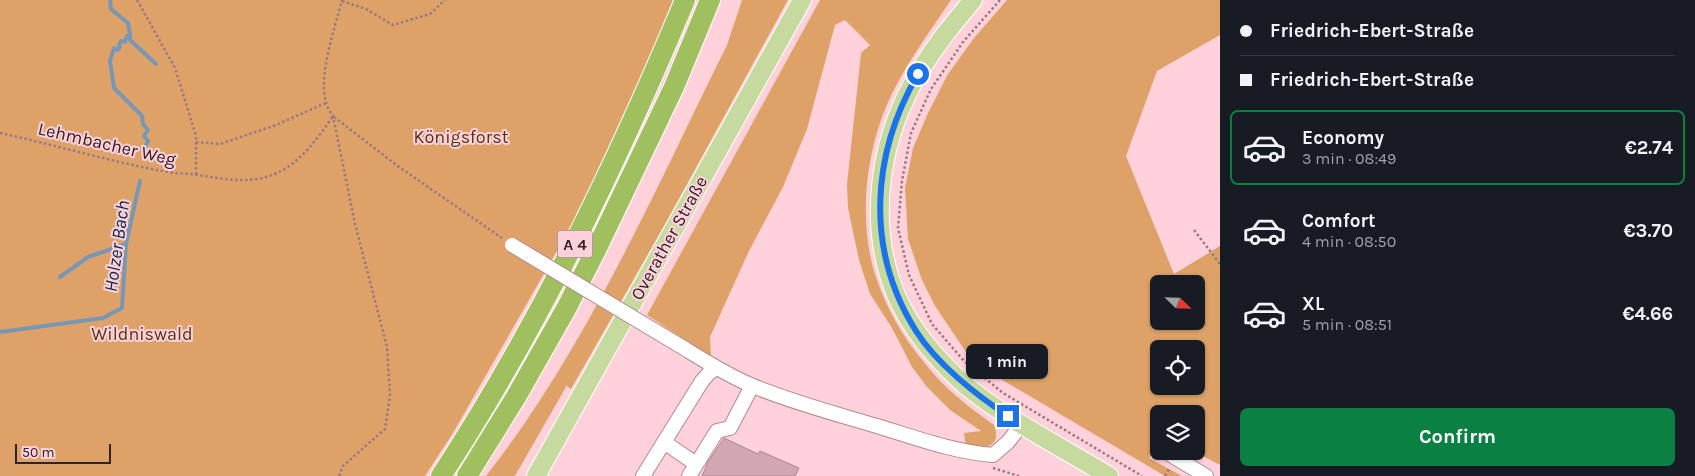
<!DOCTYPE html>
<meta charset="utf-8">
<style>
body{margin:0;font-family:Karla,sans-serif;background:#242831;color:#f1f3f6;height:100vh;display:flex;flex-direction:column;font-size:19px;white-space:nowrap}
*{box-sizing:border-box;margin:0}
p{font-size:16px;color:#9ea1a6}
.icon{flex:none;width:28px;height:28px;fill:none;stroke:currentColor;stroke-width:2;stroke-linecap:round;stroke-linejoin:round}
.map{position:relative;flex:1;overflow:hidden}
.drawer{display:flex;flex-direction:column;background:#171b24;width:475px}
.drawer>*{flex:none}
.top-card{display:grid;align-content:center;height:110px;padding:0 20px;background:#171b24}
.needle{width:32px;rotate:113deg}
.buttons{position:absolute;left:1150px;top:275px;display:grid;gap:10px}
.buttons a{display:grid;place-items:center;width:55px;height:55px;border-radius:8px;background:#171b24;box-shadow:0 1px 4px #0004;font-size:25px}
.scale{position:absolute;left:15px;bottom:12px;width:96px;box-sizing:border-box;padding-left:5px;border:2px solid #322125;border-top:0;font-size:14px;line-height:18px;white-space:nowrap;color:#322125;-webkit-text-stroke:4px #ffd1db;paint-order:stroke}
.end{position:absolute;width:22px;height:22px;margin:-11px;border:6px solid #1a73e8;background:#fff;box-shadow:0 0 0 2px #fff}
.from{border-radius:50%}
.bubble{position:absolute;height:35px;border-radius:8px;background:#171b24;box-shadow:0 1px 4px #0004;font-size:16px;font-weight:700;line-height:35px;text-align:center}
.top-card b{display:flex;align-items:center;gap:18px;height:48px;font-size:19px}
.top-card b+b{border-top:1px solid #363941}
.top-card i{width:12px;height:12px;background:#f1f3f6}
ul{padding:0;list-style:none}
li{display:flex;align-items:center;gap:15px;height:75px;margin:0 10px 8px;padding:0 10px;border:2px solid transparent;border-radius:8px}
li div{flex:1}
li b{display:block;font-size:19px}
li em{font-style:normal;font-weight:700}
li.active{border-color:#0b8043}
li>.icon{width:45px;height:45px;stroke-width:1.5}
.action{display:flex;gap:10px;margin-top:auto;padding:10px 20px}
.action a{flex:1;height:58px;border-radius:8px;background:#0b8043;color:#fff;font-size:20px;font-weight:700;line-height:58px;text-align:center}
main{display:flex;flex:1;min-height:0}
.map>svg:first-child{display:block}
.green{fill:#dea269;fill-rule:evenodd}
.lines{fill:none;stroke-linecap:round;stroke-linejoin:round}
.stream{stroke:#7897b7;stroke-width:4}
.building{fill:#d3a7b0;stroke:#af858e}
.minor-casing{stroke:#b28891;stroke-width:16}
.major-casing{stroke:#fff;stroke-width:20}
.highway-casing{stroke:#fff;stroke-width:22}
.path{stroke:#9a7a81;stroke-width:2.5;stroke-dasharray:2.5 2.5;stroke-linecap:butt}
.minor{stroke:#fff;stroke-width:14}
.major{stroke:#c6d99f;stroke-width:18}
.highway{stroke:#a0bf5f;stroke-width:20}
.minor-bridge-casing{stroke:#b28891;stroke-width:16;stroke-linecap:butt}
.minor-bridge{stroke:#fff;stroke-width:14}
.route{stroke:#1a73e8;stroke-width:6}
.labels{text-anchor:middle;stroke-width:4;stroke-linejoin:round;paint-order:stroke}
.shield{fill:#ffd1db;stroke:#70565c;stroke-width:1}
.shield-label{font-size:16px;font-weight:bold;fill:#322125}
.park-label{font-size:18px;fill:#543412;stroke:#ffd1db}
.street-label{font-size:18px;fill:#322125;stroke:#ffd1db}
.water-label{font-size:19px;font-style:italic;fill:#042d49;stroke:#ffd1db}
</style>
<main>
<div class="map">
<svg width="1220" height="476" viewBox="0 0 1220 476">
<rect width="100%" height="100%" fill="#ffd1db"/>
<g class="green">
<path d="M 0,0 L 673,0 L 654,48 L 578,214 L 453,433 L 425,476 L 0,476 Z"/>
<path d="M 742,0 L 788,0 L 663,228 L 571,389 L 565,385 L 566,387 L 515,476 L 486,476 C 587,347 654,192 727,45 Z"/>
<path d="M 820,0 L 951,0 C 932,28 912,56 896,86 C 867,139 856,218 876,277 C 886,307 903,338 924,362 C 936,378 951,392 967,405 C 975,412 985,418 994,425 C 1003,449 982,448 966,448 L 964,433 L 981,431 L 950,410 L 927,387 L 912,367 L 892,328 L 870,294 L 859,260 L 848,208 L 847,184 L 861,53 L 870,45 L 845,20 L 835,25 L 807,129 L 783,187 L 748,253 L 710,337 L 711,357 L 647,315 Z"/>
<path d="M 1007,0 L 1220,0 L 1220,35 L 1157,71 L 1126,156 L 1174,274 L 1220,246 L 1220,465 L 1193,451 L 1196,451 L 1196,414 L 1159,414 L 1159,440 L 1149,458 L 1182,476 L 1165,476 L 999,378 L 966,352 L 935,306 L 922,280 L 908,239 L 905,188 L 913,148 L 928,113 L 948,74 L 974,38 ZM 1159,284 L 1196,284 L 1196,321 L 1159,321 ZM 1159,349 L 1196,349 L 1196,386 L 1159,386 Z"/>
</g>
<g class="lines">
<g class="stream">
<path d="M 110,0 L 111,9 L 128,23 L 130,35 L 127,36 L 125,42 L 121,41 L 119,45 L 120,47 L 117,50 L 114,48 L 110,61 L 114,88 L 142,116 L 143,124 L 148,130 L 144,136 L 148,141 L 145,147"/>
<path d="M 130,35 L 130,40 L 156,64"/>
<path d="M 60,277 L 88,257 L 126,244"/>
<path d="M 0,332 L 103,318 L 122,308 L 126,244 L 140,181"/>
</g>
</g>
<path class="building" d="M 724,438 L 758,454 L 760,451 L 799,468 L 795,476 L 702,476 L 708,462 Z"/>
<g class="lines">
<g class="minor-casing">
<g id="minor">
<path d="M 677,344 C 702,359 726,375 753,386 C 794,403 837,414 880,427 C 917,438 954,452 993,455 L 1008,442 L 1022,424"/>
<path d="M 664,442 L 696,464"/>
<path d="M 1171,455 L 1206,476"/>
<path d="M 643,476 L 702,381 L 709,373 L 716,368"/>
<path d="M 689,476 L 717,431 L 730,428 L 752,386"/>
</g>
</g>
<g class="major-casing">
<g id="major">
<path d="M 973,0 C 951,26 929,53 913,83 C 878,147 868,227 896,295 C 911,330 937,360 965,385 C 1009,421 1061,447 1109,476"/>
<path d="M 536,476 L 802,0"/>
</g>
</g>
<g class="highway-casing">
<g id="highway">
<path d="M 441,476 C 539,326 616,165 685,0"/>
<path d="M 467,476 L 516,397 L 566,309 L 597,248 L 674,87 L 710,0"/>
</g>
</g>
<g class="path">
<path d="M 137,0 L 175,68 L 196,136 L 196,174"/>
<path d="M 1000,0 L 963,42 L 931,89 L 911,133 L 902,181 L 898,228 L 909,275 L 932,324 L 964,361 L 1003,393 L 1142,476"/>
<path d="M 342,1 L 366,9 L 393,25 L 430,14 L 445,0"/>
<path d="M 334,117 L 399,167 L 502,238"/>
<path d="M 0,133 C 56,145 111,162 168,172 C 178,174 188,173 198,175 C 224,179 252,185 277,173 C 301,162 318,138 333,116"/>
<path d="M 196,142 L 220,144 L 276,125 L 326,103"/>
<path d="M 1194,230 L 1220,264"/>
<path d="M 993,468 L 1019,476"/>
<path d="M 339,476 L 343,466 L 385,429 L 390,395 L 387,347 L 355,224 L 333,116 C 330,112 327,107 326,102 C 318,75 335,28 342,0"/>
<path d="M 1165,476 L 1169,469"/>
</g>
<use href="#minor" class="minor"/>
<use href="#major" class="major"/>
<use href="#highway" class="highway"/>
<g class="minor-bridge-casing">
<path id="minor-bridge" d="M 512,245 L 677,344"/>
</g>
<use href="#minor-bridge" class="minor-bridge"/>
</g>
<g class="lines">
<path class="route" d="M 918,74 C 871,155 865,250 916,331 C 936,363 976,395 1008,416"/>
</g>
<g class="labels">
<rect class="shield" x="557.5" y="230.5" width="35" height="27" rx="4"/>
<g class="shield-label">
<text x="575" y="250">A 4</text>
</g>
<g class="park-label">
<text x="461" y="143">Königsforst</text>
<text x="142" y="340">Wildniswald</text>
</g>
<g class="street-label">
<text transform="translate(107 144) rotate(13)" y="6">Lehmbacher Weg</text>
<text transform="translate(669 238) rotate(-61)" y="6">Overather Straße</text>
</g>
<g class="water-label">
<text transform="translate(116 246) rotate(-82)" y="7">Holzer Bach</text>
</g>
</g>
</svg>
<div class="buttons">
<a><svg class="needle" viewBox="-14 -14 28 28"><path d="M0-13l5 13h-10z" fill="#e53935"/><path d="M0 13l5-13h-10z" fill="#9ea1a6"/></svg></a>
<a><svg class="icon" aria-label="locate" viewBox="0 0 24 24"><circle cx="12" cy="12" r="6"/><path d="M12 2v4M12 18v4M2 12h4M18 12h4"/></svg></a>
<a><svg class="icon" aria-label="layers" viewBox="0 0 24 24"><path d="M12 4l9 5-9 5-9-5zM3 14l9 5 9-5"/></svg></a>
</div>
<div class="scale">50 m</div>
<i class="end from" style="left:918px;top:74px"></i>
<i class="end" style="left:1008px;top:416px"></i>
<div class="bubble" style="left:966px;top:344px;width:82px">1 min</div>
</div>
<section class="drawer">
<div class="top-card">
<b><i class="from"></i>Friedrich-Ebert-Straße</b>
<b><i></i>Friedrich-Ebert-Straße</b>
</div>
<ul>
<li class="active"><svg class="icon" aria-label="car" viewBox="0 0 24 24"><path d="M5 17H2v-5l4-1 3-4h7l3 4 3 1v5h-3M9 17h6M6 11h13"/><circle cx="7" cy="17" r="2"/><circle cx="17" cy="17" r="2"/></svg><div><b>Economy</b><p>3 min · 08:49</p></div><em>€2.74</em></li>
<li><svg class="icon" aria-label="car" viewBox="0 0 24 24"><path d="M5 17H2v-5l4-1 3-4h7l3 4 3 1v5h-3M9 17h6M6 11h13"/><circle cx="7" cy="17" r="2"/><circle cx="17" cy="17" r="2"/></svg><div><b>Comfort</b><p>4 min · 08:50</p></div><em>€3.70</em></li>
<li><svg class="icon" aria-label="car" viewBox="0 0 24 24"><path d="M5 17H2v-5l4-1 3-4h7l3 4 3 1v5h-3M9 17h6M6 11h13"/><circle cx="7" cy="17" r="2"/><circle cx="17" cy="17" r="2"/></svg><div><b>XL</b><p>5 min · 08:51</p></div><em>€4.66</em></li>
</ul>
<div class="action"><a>Confirm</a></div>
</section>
</main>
